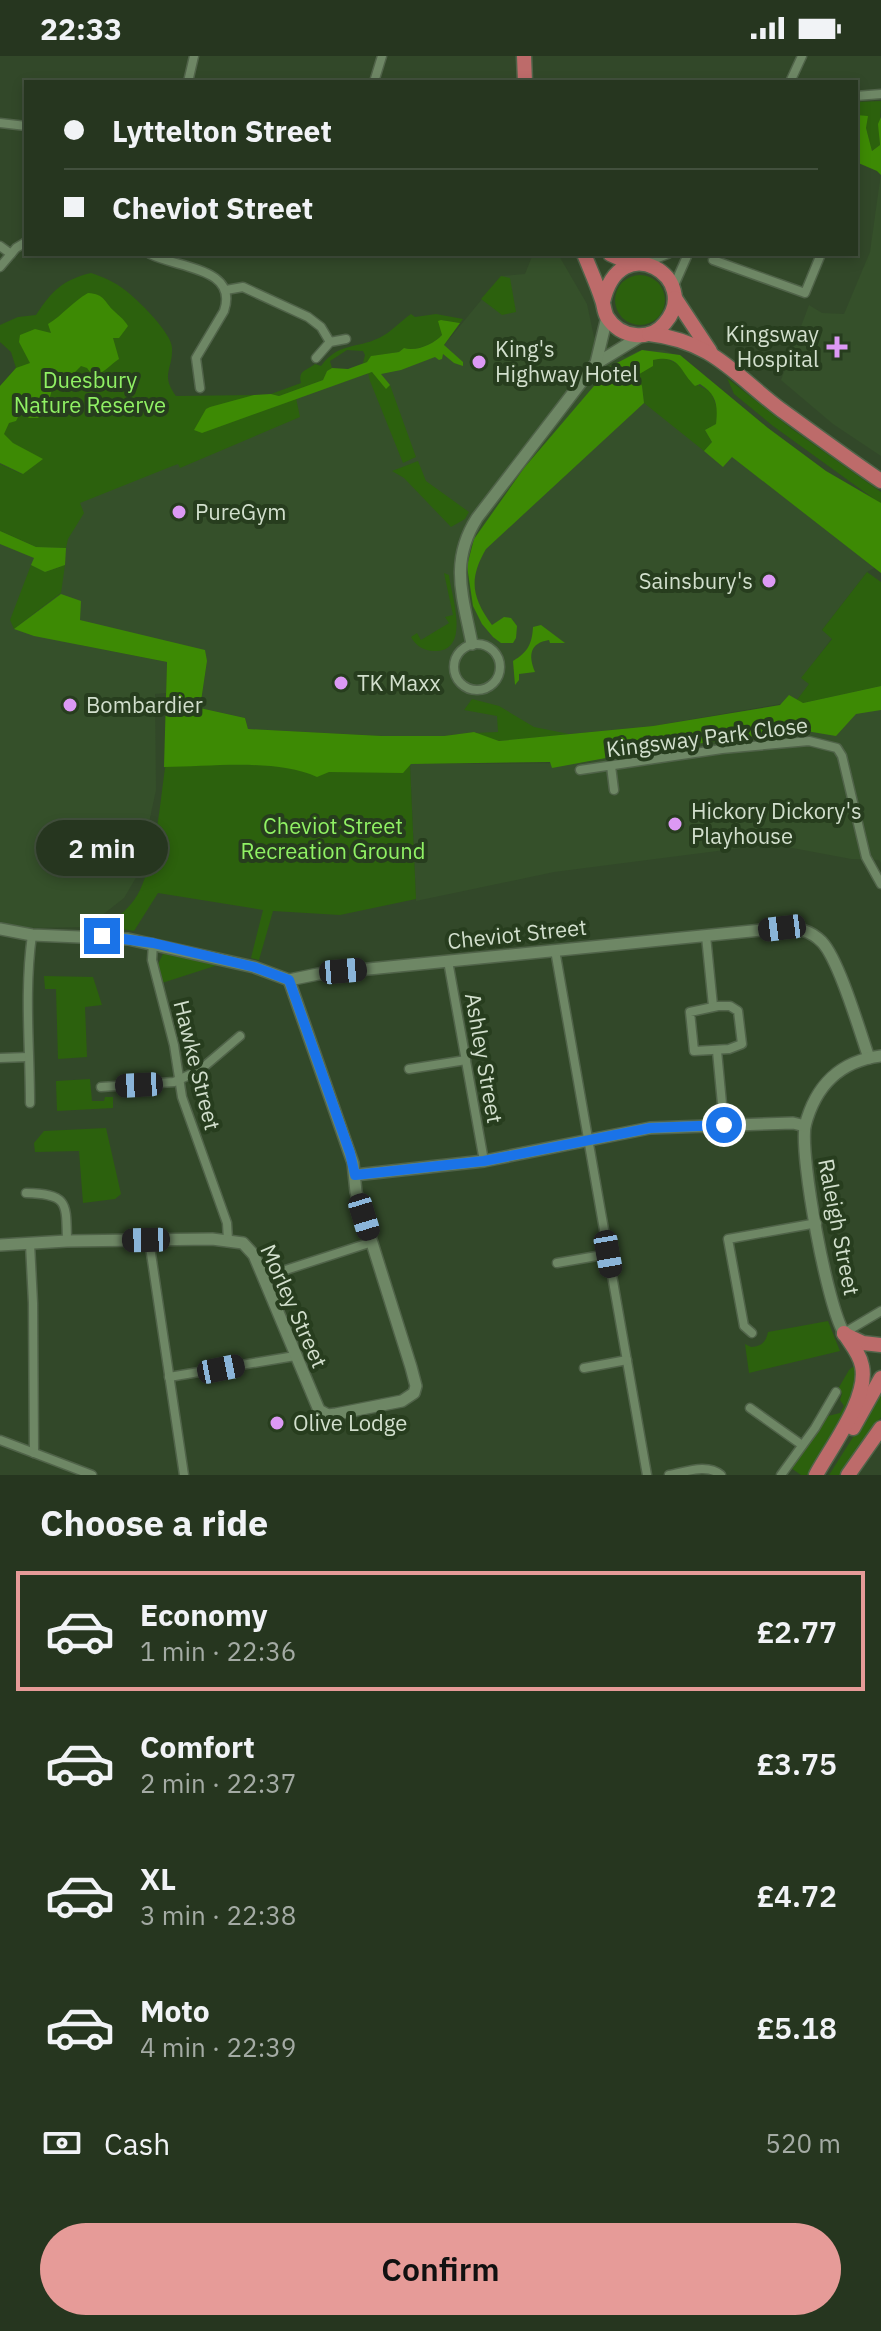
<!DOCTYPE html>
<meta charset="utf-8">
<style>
body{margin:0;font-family:"IBM Plex Sans",sans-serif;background:#2e3e28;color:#f1f3f6;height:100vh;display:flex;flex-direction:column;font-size:30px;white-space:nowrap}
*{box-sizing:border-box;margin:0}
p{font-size:26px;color:#a4aba4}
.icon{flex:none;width:44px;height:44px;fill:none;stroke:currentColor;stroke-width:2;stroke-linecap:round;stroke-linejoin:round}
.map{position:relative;height:1419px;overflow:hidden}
.drawer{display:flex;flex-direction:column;background:#26361f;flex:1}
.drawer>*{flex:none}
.guide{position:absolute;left:24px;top:24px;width:834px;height:176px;border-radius:0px;box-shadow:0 4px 12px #0003,0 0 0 2px #42503d;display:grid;align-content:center;height:176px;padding:0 40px;background:#26361f}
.end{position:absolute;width:36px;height:36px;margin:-18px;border:10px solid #1a73e8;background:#fff;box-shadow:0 0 0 4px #fff}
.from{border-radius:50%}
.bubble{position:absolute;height:56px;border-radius:28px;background:#26361f;box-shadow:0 4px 12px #0003,0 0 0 2px #42503d;font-size:26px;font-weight:600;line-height:56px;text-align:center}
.car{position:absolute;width:24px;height:48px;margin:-24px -12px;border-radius:10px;box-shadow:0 0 6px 2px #0007;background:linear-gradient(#222 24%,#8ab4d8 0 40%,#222 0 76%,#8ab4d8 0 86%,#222 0)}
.guide b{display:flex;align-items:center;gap:28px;height:76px;font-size:30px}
.guide b+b{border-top:2px solid #42503d}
.guide i{width:20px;height:20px;background:#f1f3f6}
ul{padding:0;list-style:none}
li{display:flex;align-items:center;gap:24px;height:120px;margin:0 16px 12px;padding:0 24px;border:4px solid transparent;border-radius:0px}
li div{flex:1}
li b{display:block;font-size:30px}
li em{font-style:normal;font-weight:600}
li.on{border-color:#e69b98}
li>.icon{width:72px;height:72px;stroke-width:1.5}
h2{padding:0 40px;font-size:36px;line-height:96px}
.pay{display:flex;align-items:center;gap:20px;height:88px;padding:0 40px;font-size:30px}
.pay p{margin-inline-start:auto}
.button{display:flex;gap:16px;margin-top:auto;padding:16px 40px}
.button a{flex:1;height:92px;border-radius:48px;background:#e69b98;color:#111;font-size:32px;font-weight:600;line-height:92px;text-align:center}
.status{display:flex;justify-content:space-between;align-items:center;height:56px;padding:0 40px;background:#26361f;direction:ltr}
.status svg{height:22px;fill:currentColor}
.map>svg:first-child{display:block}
.built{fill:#35502a}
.green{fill:#2c610d}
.forest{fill:#3d8a04}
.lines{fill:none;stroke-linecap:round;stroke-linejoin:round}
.minor-casing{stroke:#506349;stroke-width:11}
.tertiary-casing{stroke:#506349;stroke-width:14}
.trunk-casing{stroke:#506349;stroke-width:17}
.minor{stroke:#6e8765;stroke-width:8}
.tertiary{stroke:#6e8765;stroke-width:11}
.trunk{stroke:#bd6b6a;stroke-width:14}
.route{stroke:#1a73e8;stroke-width:10}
.poi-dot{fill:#dc99f4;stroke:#273d1e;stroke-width:3}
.labels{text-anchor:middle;stroke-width:8;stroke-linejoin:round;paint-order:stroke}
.poi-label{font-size:22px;fill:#d2dfcd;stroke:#273d1e;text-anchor:start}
.park-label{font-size:22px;fill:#90f164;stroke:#273d1e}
.street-label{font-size:22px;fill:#d2dfcd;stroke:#273d1e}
</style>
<div class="status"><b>22:33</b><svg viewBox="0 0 49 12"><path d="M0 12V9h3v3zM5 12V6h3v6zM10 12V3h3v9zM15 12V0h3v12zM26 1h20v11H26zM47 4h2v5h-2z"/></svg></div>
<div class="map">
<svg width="881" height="1419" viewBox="0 0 881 1419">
<rect width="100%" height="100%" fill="#324829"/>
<g class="built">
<path d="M 881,117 L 881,400 L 833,368 L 781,324 L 809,249 L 822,257 L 844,258 L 870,196 Z"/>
<path d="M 533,198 L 558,198 L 587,248 L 594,281 L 625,301 L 638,295 L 663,294 L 679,300 L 878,510 L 867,516 L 822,574 L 832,582 L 802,622 L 810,628 L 796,645 L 780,648 L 653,670 L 499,685 L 474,676 L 444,680 L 382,680 L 248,673 L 245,662 L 200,652 L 207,605 L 80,564 L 80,589 L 167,606 L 166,637 L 155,638 L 156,734 L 138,818 L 124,842 L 87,871 L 28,872 L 0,866 L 0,386 L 313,336 L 441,293 L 501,220 L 525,218 Z"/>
<path d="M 881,652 L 881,807 L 879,804 L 851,803 L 771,788 L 554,816 L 416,845 L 410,708 L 581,707 L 693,684 Z"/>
</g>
<g class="green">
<path d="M 881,45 C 881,61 878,73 880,89 L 872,95 L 866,72 L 867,61 L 856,59 L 856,46 Z"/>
<path d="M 91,217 C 103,221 115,226 125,234 C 137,243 172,277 172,292 C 173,314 160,318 176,340 L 255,339 L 260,355 L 296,342 L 300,361 L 180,412 L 178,408 L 170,411 L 80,447 L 84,457 L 68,483 L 66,492 L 36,491 L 0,475 L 0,408 L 22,418 L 37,407 L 0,386 L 0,330 L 16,312 L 11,296 L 0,286 L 0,269 L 18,261 L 36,259 C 52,235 62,224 91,217 Z"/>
<circle cx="640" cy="244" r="25"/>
<path d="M 501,220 L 510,222 L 516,256 L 502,259 L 481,243 Z"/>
<path d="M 411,258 L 415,261 L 436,258 L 463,263 L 460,267 L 441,264 L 442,279 C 434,288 416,296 404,292 L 399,296 L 372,300 L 367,306 L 363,307 L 365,299 L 363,295 L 347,294 L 330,305 L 332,312 L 327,315 L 323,324 L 279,340 L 271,338 L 301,327 C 298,314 306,315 315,308 L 321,310 C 339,286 356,293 379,282 C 390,277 401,265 411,258 Z"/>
<path d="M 663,302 C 678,306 684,312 690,325 L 711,336 L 718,354 L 716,368 L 705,374 L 712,386 L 704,395 L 644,347 L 642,330 L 635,320 L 653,304 Z"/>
<path d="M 372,316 L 388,331 L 390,329 L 416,401 L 403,407 L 370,325 L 368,317 Z"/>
<path d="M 727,322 L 792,373 L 881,436 L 881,448 L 773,370 L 734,338 Z"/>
<path d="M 418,405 L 426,425 L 469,456 L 465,463 L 451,471 L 404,422 L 392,415 Z"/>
<path d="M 31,509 L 45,516 L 65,509 L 61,537 L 14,573 L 10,564 Z"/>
<path d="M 867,516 L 881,526 L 881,630 L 803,647 L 796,645 L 809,628 L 801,622 L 832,583 L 822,574 Z"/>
<path d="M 444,517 L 449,519 C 451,539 471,593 437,595 C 425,596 416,590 411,581 L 417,577 L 421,584 L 449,567 L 445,561 L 453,559 Z"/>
<path d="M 472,643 L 499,650 L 534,671 L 569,678 L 499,685 L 475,677 L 498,676 L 497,660 L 464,654 Z"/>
<path d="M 166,705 L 410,708 L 416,843 L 340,859 L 273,855 L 259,904 L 251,902 L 263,854 L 158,837 L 134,875 L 117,872 L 112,866 C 123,857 134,847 140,834 C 157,798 160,745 166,705 Z"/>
<path d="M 169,897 L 221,908 L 162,927 L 158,908 L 163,898 Z"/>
<path d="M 44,920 L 93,921 L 102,949 L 85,951 L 87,1001 L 58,1003 L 56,933 L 45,933 Z"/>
<path d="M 90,1023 L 92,1045 L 104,1045 L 105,1041 L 113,1041 L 113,1052 L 57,1055 L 56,1025 Z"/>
<path d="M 106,1072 L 121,1138 L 115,1143 L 83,1147 L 79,1095 L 35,1096 L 34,1087 L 44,1075 Z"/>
<path d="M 828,1265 L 840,1295 L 749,1317 L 745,1288 L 751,1291 C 762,1290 766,1286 768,1276 Z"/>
<path d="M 858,1307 L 860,1329 L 811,1419 L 801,1419 L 791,1412 L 828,1360 L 840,1357 L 844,1350 L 840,1344 L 842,1337 L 838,1333 L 849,1314 Z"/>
<path d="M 881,1337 L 881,1361 L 841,1419 L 829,1419 Z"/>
</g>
<g class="forest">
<path d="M 856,59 L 868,60 L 866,72 L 872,95 L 880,89 L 878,68 L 881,61 L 881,119 L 877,115 L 856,106 Z"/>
<path d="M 88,237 C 105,238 104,246 114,255 C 120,261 123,262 128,270 L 119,282 L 113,282 L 119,303 C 110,309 104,317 93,320 L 87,312 L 81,310 L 75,316 L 55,322 L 47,352 L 38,362 L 29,362 L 21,355 L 16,365 L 9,367 L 4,378 L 13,387 L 43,403 L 23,418 L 0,407 L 0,330 L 16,312 L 30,307 L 19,286 L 20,279 L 35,273 L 51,277 L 48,268 C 63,259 72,246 88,237 Z"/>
<path d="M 441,264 L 460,267 L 444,289 L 463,306 L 463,310 L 454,307 L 443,298 L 442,303 L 439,304 L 435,301 L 401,314 L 381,318 L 390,329 L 386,333 L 372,316 L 202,377 L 194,374 L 206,353 L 210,351 L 254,339 L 271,338 L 279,340 L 323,324 L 327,315 L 332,312 L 348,313 L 367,306 L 371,300 L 399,296 L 404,292 C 416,296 434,288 442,279 L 438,265 Z"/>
<path d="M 642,294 L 680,299 L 768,372 L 826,415 L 881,447 L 881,517 L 732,401 L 723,411 L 704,395 L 712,386 L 705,374 L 716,368 C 718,349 717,339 700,328 L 695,330 C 679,315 681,298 653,304 L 653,310 L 636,320 L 642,330 L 644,347 L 486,493 C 469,522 471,541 492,569 L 504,561 L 511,562 L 517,570 L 516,582 L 513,587 L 501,587 L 493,581 L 482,568 L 473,550 L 467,510 L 474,483 L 524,412 L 611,310 Z"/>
<path d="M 0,475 L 36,491 L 66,492 L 65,509 L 45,516 L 31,509 L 34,502 L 0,488 Z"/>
<path d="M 61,538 L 81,545 L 80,564 L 205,594 L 207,605 L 200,652 L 245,662 L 248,673 L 382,680 L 444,680 L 474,676 L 499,685 L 653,670 L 780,649 L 789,639 L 803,647 L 881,630 L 881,654 L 856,658 L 836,680 L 800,674 L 644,695 L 552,712 L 550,706 L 411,708 L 403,717 L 329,716 L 317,721 C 274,702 211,711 164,711 L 167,606 L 34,580 L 14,573 Z"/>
<path d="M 541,569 L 565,587 L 550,587 L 549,584 C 530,587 528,599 535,616 L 519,618 L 519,624 L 515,629 L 513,605 C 528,596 532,588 533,571 Z"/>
</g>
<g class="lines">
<g class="minor-casing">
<g id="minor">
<path d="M 188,26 L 194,0"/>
<path d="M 374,26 L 382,0"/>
<path d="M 790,26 L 802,0"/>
<path d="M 856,40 L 881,38"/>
<path d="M 0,67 L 26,70"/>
<path d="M 0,190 L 11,198"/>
<path d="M 150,198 C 176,212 239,211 224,255 L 196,302 L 200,332"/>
<path d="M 713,204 L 805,237 L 821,198"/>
<path d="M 645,207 L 668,198"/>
<path d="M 0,211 L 16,192 L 26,186"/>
<path d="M 673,232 L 688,198"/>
<path d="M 226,234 L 243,231 L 308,261 L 321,271 L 330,286"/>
<path d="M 316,302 L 330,286 L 346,283"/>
<circle cx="477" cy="611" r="23"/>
<path d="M 611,710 L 614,734"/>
<path d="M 580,714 L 722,693 L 809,685 L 837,692 L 842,700 L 866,801 L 881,828"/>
<path d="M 706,880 L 713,950"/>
<path d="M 153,887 L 152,904 L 174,989 L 182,1041 L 227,1167 L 228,1184"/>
<path d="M 555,894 L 647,1419"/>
<path d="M 448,905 L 484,1105"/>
<path d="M 718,950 L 730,950 L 738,955 L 742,988 L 729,993 L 694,995 L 690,956 Z"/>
<path d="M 717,995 L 724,1069"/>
<path d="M 0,1002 L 28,1001"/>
<path d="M 409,1013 L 466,1004"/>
<path d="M 101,1031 L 174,1026 L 200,1014 L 240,980"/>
<path d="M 30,1047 C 30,991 24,936 32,879"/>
<path d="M 26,1137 C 69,1138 66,1147 67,1185"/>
<path d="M 149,1184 L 184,1419"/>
<path d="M 30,1188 L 33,1247 L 34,1397"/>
<path d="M 557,1207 L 608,1198"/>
<path d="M 264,1221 L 372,1186"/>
<path d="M 752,1277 L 744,1270 L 728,1183 L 817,1167"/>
<path d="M 844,1277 L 881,1255"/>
<path d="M 584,1312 L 627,1304"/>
<path d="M 169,1321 L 295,1300"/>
<path d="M 750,1352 L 802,1389"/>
<path d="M 0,1384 L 92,1419"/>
<path d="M 669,1419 C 686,1416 707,1407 721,1419"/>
<path d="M 781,1419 L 815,1372 L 836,1336"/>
</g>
</g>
<g class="tertiary-casing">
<g id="tertiary">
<path d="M 597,307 L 641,280"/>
<path d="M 472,588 C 463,541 449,506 477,462 L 596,307 L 607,261"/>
<path d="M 0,873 L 32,879 L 128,883 L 254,911 L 289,924 L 318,918 L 782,872 C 798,872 810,874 822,886 C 839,904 860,976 869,1002"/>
<path d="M 805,1070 C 800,1103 827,1249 844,1277"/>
<path d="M 355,1119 L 484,1105 L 650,1072 L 793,1067 L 805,1070 C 815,1031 839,1005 881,1000"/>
<path d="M 0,1189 L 67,1185 L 212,1183 L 243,1187 L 254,1199 L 319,1354 L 328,1359 L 336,1358 L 402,1345 L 414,1337 L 416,1330 L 411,1311 L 356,1136 L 353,1107 L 289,924"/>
</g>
</g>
<g class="trunk-casing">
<g id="trunk">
<path d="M 524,0 L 525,26"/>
<path d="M 584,198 C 590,213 597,228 602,244 C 604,249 604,256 607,261 C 620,282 650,286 665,267 C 703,223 620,170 603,246"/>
<path d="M 610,198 L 630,207"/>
<path d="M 675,242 L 710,295"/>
<path d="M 649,278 C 712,285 734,318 780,353 C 813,377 847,402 881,425"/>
<path d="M 844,1278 L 863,1287 L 881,1289"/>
<path d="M 853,1372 L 881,1322"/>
<path d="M 816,1419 C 831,1391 869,1342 862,1310 C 860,1298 851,1288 844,1277"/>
<path d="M 848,1419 L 881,1372"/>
</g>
</g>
<use href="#minor" class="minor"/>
<use href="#tertiary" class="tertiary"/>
<use href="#trunk" class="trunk"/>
</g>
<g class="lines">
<path class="route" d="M 102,880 L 153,887 L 254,911 L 289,924 L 350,1097 L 355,1119 L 484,1105 L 650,1072 L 724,1069"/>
</g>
<g class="poi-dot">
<path d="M833 279h8v8h8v8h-8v8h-8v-8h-8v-8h8z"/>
<circle cx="479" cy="306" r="8"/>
<circle cx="179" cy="456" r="8"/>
<circle cx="769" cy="525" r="8"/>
<circle cx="341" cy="627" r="8"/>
<circle cx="70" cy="649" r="8"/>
<circle cx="675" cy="768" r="8"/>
<circle cx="277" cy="1367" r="8"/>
</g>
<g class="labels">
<g class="poi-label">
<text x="819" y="286" text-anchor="end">Kingsway<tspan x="819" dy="25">Hospital</tspan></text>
<text x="495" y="301">King's<tspan x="495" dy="25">Highway Hotel</tspan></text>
<text x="195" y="464">PureGym</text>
<text x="753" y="533" text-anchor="end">Sainsbury's</text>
<text x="357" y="635">TK Maxx</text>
<text x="86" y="657">Bombardier</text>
<text x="691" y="763">Hickory Dickory's<tspan x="691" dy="25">Playhouse</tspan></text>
<text x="293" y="1375">Olive Lodge</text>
</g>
<g class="park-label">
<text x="90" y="332">Duesbury<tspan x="90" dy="25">Nature Reserve</tspan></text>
<text x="333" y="778">Cheviot Street<tspan x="333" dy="25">Recreation Ground</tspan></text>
</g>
<g class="street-label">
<text transform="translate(707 681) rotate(-7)" y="8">Kingsway Park Close</text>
<text transform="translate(517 878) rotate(-6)" y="8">Cheviot Street</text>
<text transform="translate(484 1002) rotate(80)" y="8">Ashley Street</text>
<text transform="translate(197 1009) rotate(76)" y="8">Hawke Street</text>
<text transform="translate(839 1171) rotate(79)" y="8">Raleigh Street</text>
<text transform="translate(294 1250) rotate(66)" y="8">Morley Street</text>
</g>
</g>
</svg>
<i class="end from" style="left:724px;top:1069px"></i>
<i class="end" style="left:102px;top:880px"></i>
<div class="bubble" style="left:36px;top:764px;width:132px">2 min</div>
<i class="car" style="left:782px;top:872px;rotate:263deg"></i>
<i class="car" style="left:343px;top:915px;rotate:85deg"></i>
<i class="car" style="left:139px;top:1029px;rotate:267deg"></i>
<i class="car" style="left:364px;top:1161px;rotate:163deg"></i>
<i class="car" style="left:146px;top:1184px;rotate:269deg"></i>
<i class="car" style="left:608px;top:1198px;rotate:170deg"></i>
<i class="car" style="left:221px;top:1313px;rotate:79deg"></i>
<div class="guide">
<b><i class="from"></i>Lyttelton Street</b>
<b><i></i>Cheviot Street</b>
</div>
</div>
<section class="drawer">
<h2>Choose a ride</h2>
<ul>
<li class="on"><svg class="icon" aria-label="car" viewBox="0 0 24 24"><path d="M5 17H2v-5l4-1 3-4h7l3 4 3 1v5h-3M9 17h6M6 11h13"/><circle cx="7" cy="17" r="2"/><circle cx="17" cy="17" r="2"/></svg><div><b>Economy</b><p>1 min · 22:36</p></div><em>£2.77</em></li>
<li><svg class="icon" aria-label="car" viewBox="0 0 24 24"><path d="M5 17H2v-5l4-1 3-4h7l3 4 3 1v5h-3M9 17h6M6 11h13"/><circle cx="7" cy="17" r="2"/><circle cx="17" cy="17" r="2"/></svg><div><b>Comfort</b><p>2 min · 22:37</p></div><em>£3.75</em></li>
<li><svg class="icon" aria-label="car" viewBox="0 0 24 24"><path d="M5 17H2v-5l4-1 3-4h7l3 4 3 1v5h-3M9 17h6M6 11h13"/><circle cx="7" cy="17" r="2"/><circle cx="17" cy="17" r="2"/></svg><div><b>XL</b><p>3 min · 22:38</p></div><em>£4.72</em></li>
<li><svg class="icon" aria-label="car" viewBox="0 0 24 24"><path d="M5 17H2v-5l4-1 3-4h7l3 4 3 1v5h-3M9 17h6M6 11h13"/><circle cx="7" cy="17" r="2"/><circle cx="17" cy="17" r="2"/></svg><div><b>Moto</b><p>4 min · 22:39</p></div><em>£5.18</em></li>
</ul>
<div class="pay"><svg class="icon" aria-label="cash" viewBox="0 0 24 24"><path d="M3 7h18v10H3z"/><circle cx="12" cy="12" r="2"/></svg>Cash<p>520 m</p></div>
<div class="button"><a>Confirm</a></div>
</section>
